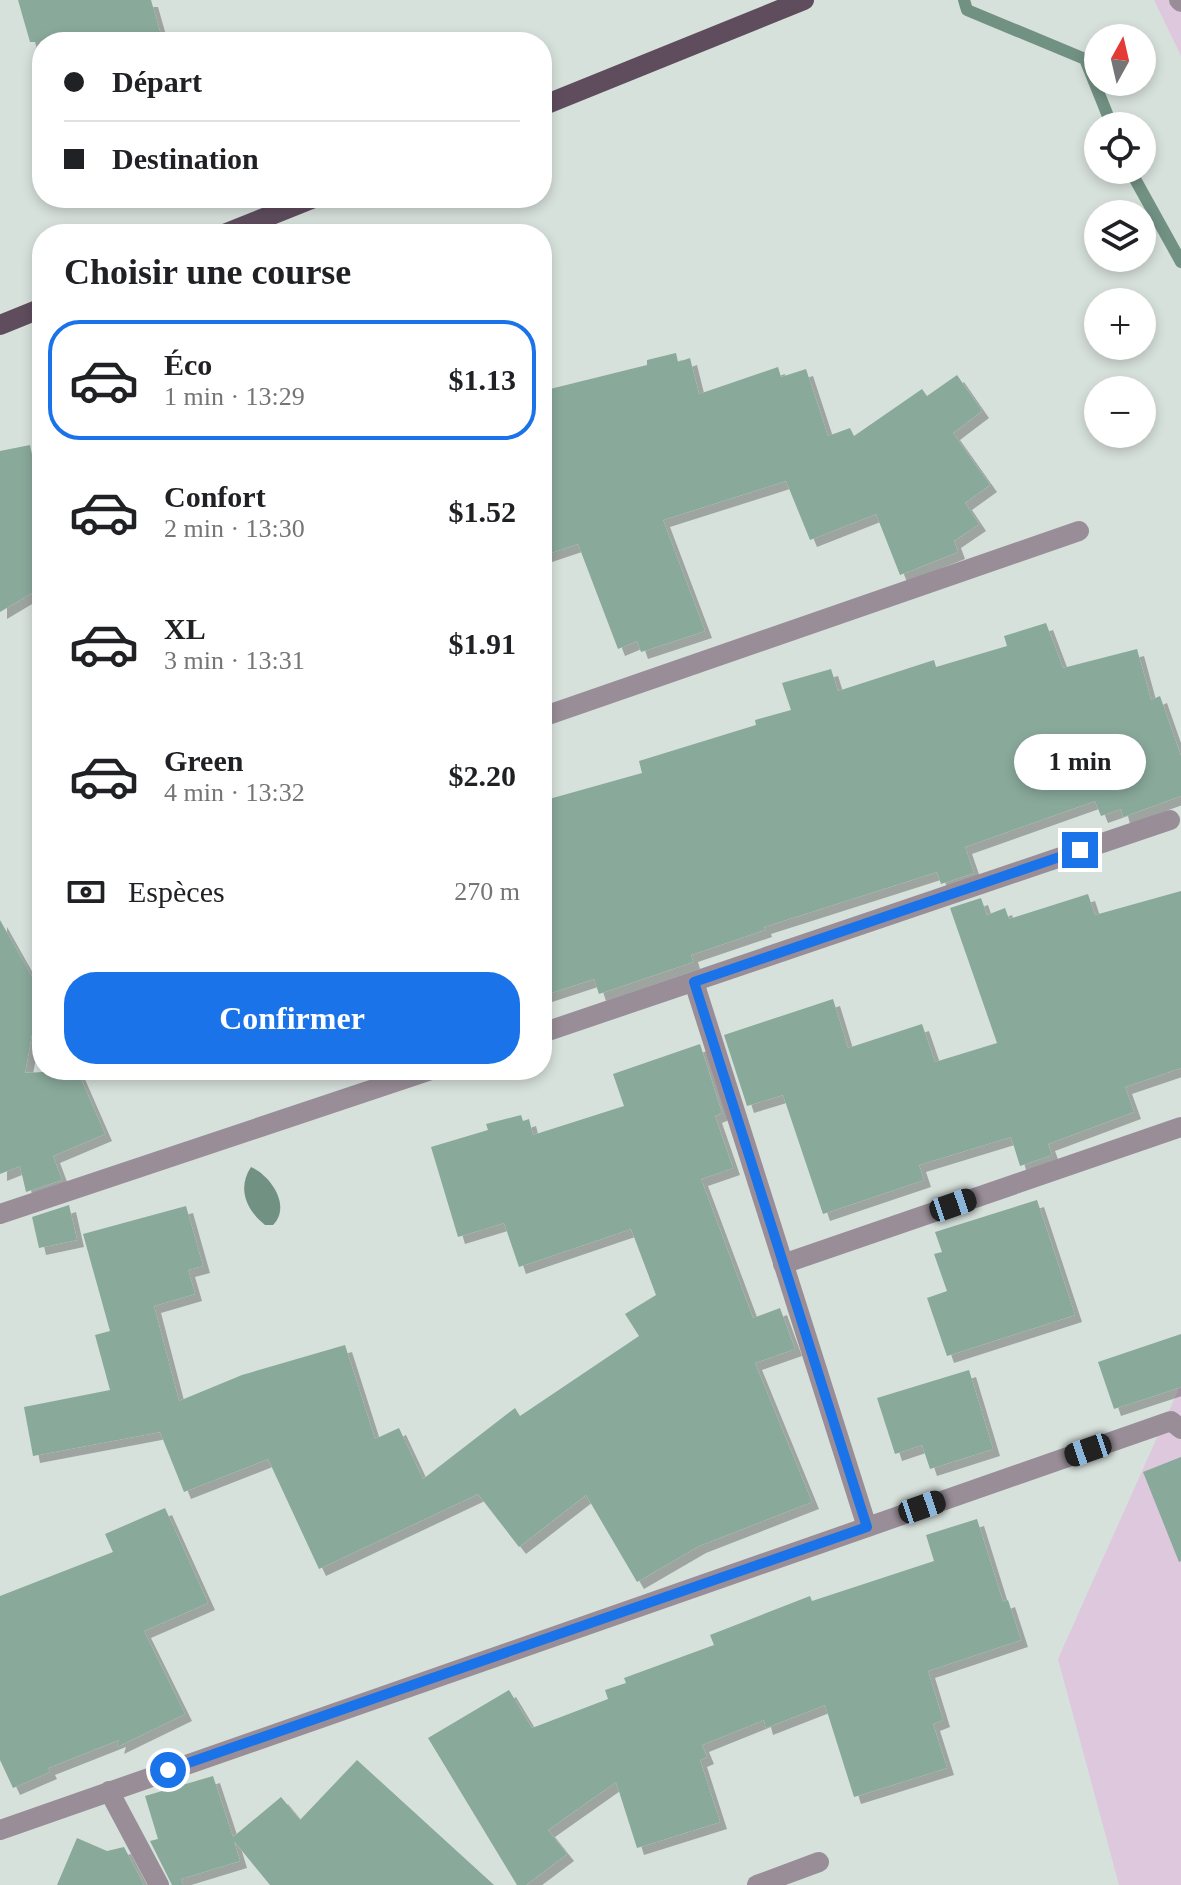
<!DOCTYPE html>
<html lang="fr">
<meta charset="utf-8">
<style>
body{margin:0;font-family:Georgia,serif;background:#f2f2f2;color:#202124;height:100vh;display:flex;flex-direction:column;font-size:30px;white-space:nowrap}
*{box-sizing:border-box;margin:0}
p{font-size:26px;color:#757577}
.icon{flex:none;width:44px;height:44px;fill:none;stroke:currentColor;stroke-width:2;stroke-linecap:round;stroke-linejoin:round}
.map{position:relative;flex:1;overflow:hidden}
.side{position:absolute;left:32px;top:224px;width:520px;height:856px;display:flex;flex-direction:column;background:#fff;border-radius:32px;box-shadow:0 4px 12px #0003}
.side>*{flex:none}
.hud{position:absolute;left:32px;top:32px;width:520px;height:176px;border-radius:32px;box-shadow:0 4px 12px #0003;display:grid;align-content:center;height:176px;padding:0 32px;background:#fff}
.needle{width:52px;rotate:8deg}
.controls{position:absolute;left:1084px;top:24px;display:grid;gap:16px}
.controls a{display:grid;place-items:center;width:72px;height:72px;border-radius:50%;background:#fff;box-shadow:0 4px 12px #0003;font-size:40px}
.end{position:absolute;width:36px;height:36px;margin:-18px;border:10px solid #1a73e8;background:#fff;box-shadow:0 0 0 4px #fff}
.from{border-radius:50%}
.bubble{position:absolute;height:56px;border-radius:28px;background:#fff;box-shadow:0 4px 12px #0003;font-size:26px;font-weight:700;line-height:56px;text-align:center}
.car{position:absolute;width:24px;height:48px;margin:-24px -12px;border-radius:10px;box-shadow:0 0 6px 2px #0007;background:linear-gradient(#222 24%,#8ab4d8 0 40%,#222 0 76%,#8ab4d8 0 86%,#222 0)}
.hud b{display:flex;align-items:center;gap:28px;height:76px;font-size:30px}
.hud b+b{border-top:2px solid #e0e0e0}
.hud i{width:20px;height:20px;background:#202124}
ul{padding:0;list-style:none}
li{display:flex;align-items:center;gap:24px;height:120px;margin:0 16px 12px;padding:0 16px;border:4px solid transparent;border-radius:32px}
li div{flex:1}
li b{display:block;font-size:30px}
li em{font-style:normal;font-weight:700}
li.active{border-color:#1a73e8}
li>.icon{width:72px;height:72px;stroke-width:1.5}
h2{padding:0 32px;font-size:36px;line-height:96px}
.pay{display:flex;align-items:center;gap:20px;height:88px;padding:0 32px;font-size:30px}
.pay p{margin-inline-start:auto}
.cta{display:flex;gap:16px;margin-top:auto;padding:16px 32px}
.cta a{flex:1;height:92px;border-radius:32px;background:#1a73e8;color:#fff;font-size:32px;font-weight:700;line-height:92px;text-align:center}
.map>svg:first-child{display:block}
.green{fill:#dec8dd}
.water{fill:#719183}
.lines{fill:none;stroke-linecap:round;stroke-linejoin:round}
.stream{stroke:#719183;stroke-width:12}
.building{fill:#89a99b;filter:url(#shadow)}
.minor{stroke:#998e98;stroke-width:20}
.major{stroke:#5f4d5e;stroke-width:20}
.route{stroke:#1a73e8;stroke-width:10}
</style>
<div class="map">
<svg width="1181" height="1885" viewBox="0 0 1181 1885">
<defs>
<filter id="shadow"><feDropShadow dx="7" dy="7" stdDeviation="0" flood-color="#0004"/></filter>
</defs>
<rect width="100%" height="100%" fill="#d7e1dc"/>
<g class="green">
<path d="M 1154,0 L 1181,0 L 1181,56 Z"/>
<path d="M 1181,1384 L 1181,1885 L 1119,1885 L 1058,1659 Z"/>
</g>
<path class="water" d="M 251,1167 C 270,1175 292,1206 273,1225 L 265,1225 C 246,1210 237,1188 251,1167 Z"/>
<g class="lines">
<g class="stream">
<path d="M 964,0 L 967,10 L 1085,59 L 1112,126"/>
<path d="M 1130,170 L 1181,262"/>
</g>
</g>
<g class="building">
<path d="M 18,0 L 151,0 L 163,42 L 30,42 Z"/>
<path d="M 676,353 L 678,362 L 690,358 L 699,394 L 778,367 L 781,377 L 806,369 L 828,436 L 850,428 L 854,436 L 922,389 L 927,396 L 957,375 L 982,411 L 953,433 L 990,485 L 965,503 L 979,524 L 954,541 L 958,552 L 900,575 L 876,514 L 810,540 L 786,481 L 663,520 L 705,631 L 641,652 L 637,641 L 618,649 L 578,544 L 542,556 L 542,391 L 647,365 L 647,360 Z"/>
<path d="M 30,445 L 42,503 L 42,587 L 0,612 L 0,451 Z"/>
<path d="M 1046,623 L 1063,668 L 1137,649 L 1151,700 L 1160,696 L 1181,756 L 1181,796 L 1123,817 L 1121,809 L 1101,816 L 1095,801 L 965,847 L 974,873 L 941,884 L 937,872 L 764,927 L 765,930 L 691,955 L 693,962 L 599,994 L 594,979 L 542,996 L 542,801 L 642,773 L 639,761 L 756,725 L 755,720 L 791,710 L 782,683 L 831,669 L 838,691 L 934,660 L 936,667 L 1007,646 L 1004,636 Z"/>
<path d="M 1181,891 L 1181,1068 L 1125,1087 L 1134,1112 L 1048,1144 L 1052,1155 L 1020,1166 L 1011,1137 L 919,1165 L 924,1180 L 823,1214 L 783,1095 L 747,1106 L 724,1035 L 833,999 L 848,1048 L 922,1024 L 935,1062 L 997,1043 L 950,908 L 981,898 L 987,915 L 1005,908 L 1009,919 L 1088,894 L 1095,915 Z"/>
<path d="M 0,920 L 35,982 L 38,1000 L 25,1073 L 77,1070 L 105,1134 L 53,1156 L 62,1180 L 26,1192 L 20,1166 L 0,1174 Z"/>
<path d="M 700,1044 L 722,1113 L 715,1116 L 733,1168 L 701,1179 L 753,1318 L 780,1308 L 795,1349 L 755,1363 L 812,1502 L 699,1546 L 637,1582 L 586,1495 L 519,1547 L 478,1494 L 319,1569 L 268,1459 L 184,1492 L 160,1432 L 33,1456 L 24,1407 L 110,1390 L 95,1335 L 110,1331 L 83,1234 L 186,1206 L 203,1266 L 188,1270 L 195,1294 L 154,1306 L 179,1401 L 242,1375 L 345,1345 L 375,1439 L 399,1428 L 423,1479 L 515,1408 L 520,1416 L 639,1336 L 625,1314 L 656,1295 L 631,1229 L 519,1267 L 504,1223 L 458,1237 L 431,1147 L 488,1130 L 486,1124 L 521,1115 L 523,1121 L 529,1119 L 533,1135 L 624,1106 L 613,1074 Z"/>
<path d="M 1037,1200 L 1075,1315 L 947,1356 L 927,1298 L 947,1291 L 934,1254 L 942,1252 L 935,1232 Z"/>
<path d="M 69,1205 L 77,1240 L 39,1248 L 32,1217 Z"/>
<path d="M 1181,1334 L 1181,1387 L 1114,1409 L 1098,1362 Z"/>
<path d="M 969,1370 L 993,1449 L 930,1469 L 922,1445 L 895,1454 L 877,1398 Z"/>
<path d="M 1181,1457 L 1181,1561 L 1179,1562 L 1143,1472 Z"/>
<path d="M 165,1508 L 208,1603 L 144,1631 L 185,1714 L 117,1747 L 119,1740 L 48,1768 L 50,1772 L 13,1788 L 0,1760 L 0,1596 L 113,1552 L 105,1534 Z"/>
<path d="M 977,1519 L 1003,1602 L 1008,1600 L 1021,1640 L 928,1671 L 943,1720 L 933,1724 L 947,1768 L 854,1797 L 825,1705 L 766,1728 L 764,1720 L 702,1745 L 707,1757 L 700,1760 L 720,1822 L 637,1848 L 616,1782 L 548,1830 L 567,1854 L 526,1885 L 517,1885 L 428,1738 L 509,1690 L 532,1728 L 608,1699 L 605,1690 L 626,1683 L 624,1678 L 714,1645 L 710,1635 L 810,1596 L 812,1601 L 934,1561 L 926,1535 Z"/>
<path d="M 357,1760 L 494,1885 L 270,1885 L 234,1841 L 240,1861 L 181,1879 L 183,1885 L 172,1885 L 150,1841 L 158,1839 L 145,1796 L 213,1776 L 233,1837 L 281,1797 L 300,1820 Z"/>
<path d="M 77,1838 L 107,1851 L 124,1847 L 144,1885 L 57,1885 Z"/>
</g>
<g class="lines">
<g class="minor">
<path d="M 1179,0 L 1181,2"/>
<path d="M 542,717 L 1079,531"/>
<path d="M 694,982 L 867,1527"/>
<path d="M 542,1033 L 1170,820"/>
<path d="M 0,1214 L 431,1070"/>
<path d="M 783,1264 L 1181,1127"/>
<path d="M 109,1791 L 159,1885"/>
<path d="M 0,1830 L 1171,1421 L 1181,1429"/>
<path d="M 757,1885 L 819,1862"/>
</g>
<g class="major">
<path d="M 542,106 L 804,0"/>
<path d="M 224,234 L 314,198"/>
<path d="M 0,325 L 42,308"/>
</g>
</g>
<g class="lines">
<path class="route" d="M 168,1770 L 867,1527 L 694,982 L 1080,850"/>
</g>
</svg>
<div class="controls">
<a><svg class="needle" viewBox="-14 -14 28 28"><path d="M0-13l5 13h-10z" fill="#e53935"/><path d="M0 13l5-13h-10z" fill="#757577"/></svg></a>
<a><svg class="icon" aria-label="locate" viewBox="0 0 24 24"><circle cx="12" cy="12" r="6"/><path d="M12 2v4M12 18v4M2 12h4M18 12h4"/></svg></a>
<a><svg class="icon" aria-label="layers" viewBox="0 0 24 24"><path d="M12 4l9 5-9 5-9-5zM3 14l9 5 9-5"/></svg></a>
<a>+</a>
<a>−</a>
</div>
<i class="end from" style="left:168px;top:1770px"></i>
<i class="end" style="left:1080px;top:850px"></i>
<div class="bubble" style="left:1014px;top:734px;width:132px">1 min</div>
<i class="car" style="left:953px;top:1205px;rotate:71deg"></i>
<i class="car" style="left:1088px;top:1450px;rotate:251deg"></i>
<i class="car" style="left:922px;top:1507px;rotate:71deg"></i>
<div class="hud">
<b><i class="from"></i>Départ</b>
<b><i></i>Destination</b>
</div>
<section class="side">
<h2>Choisir une course</h2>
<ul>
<li class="active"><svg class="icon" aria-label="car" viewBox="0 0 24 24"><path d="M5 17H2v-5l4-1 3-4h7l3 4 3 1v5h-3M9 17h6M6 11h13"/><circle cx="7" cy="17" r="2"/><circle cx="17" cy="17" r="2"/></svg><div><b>Éco</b><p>1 min · 13:29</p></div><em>$1.13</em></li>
<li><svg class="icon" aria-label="car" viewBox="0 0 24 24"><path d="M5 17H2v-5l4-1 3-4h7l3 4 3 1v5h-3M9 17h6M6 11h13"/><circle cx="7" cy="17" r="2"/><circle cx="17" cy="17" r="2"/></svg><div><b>Confort</b><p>2 min · 13:30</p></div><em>$1.52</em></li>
<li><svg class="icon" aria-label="car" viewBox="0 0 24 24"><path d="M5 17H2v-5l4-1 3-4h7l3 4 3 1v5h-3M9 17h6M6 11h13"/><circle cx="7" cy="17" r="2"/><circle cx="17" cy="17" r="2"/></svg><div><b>XL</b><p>3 min · 13:31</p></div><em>$1.91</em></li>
<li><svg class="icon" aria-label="car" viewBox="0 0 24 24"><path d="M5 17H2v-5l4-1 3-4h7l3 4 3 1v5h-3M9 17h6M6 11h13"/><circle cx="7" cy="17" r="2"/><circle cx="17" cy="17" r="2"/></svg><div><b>Green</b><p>4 min · 13:32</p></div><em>$2.20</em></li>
</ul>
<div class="pay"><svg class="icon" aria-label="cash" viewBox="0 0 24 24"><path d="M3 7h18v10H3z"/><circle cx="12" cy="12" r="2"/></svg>Espèces<p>270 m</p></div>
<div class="cta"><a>Confirmer</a></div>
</section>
</div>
